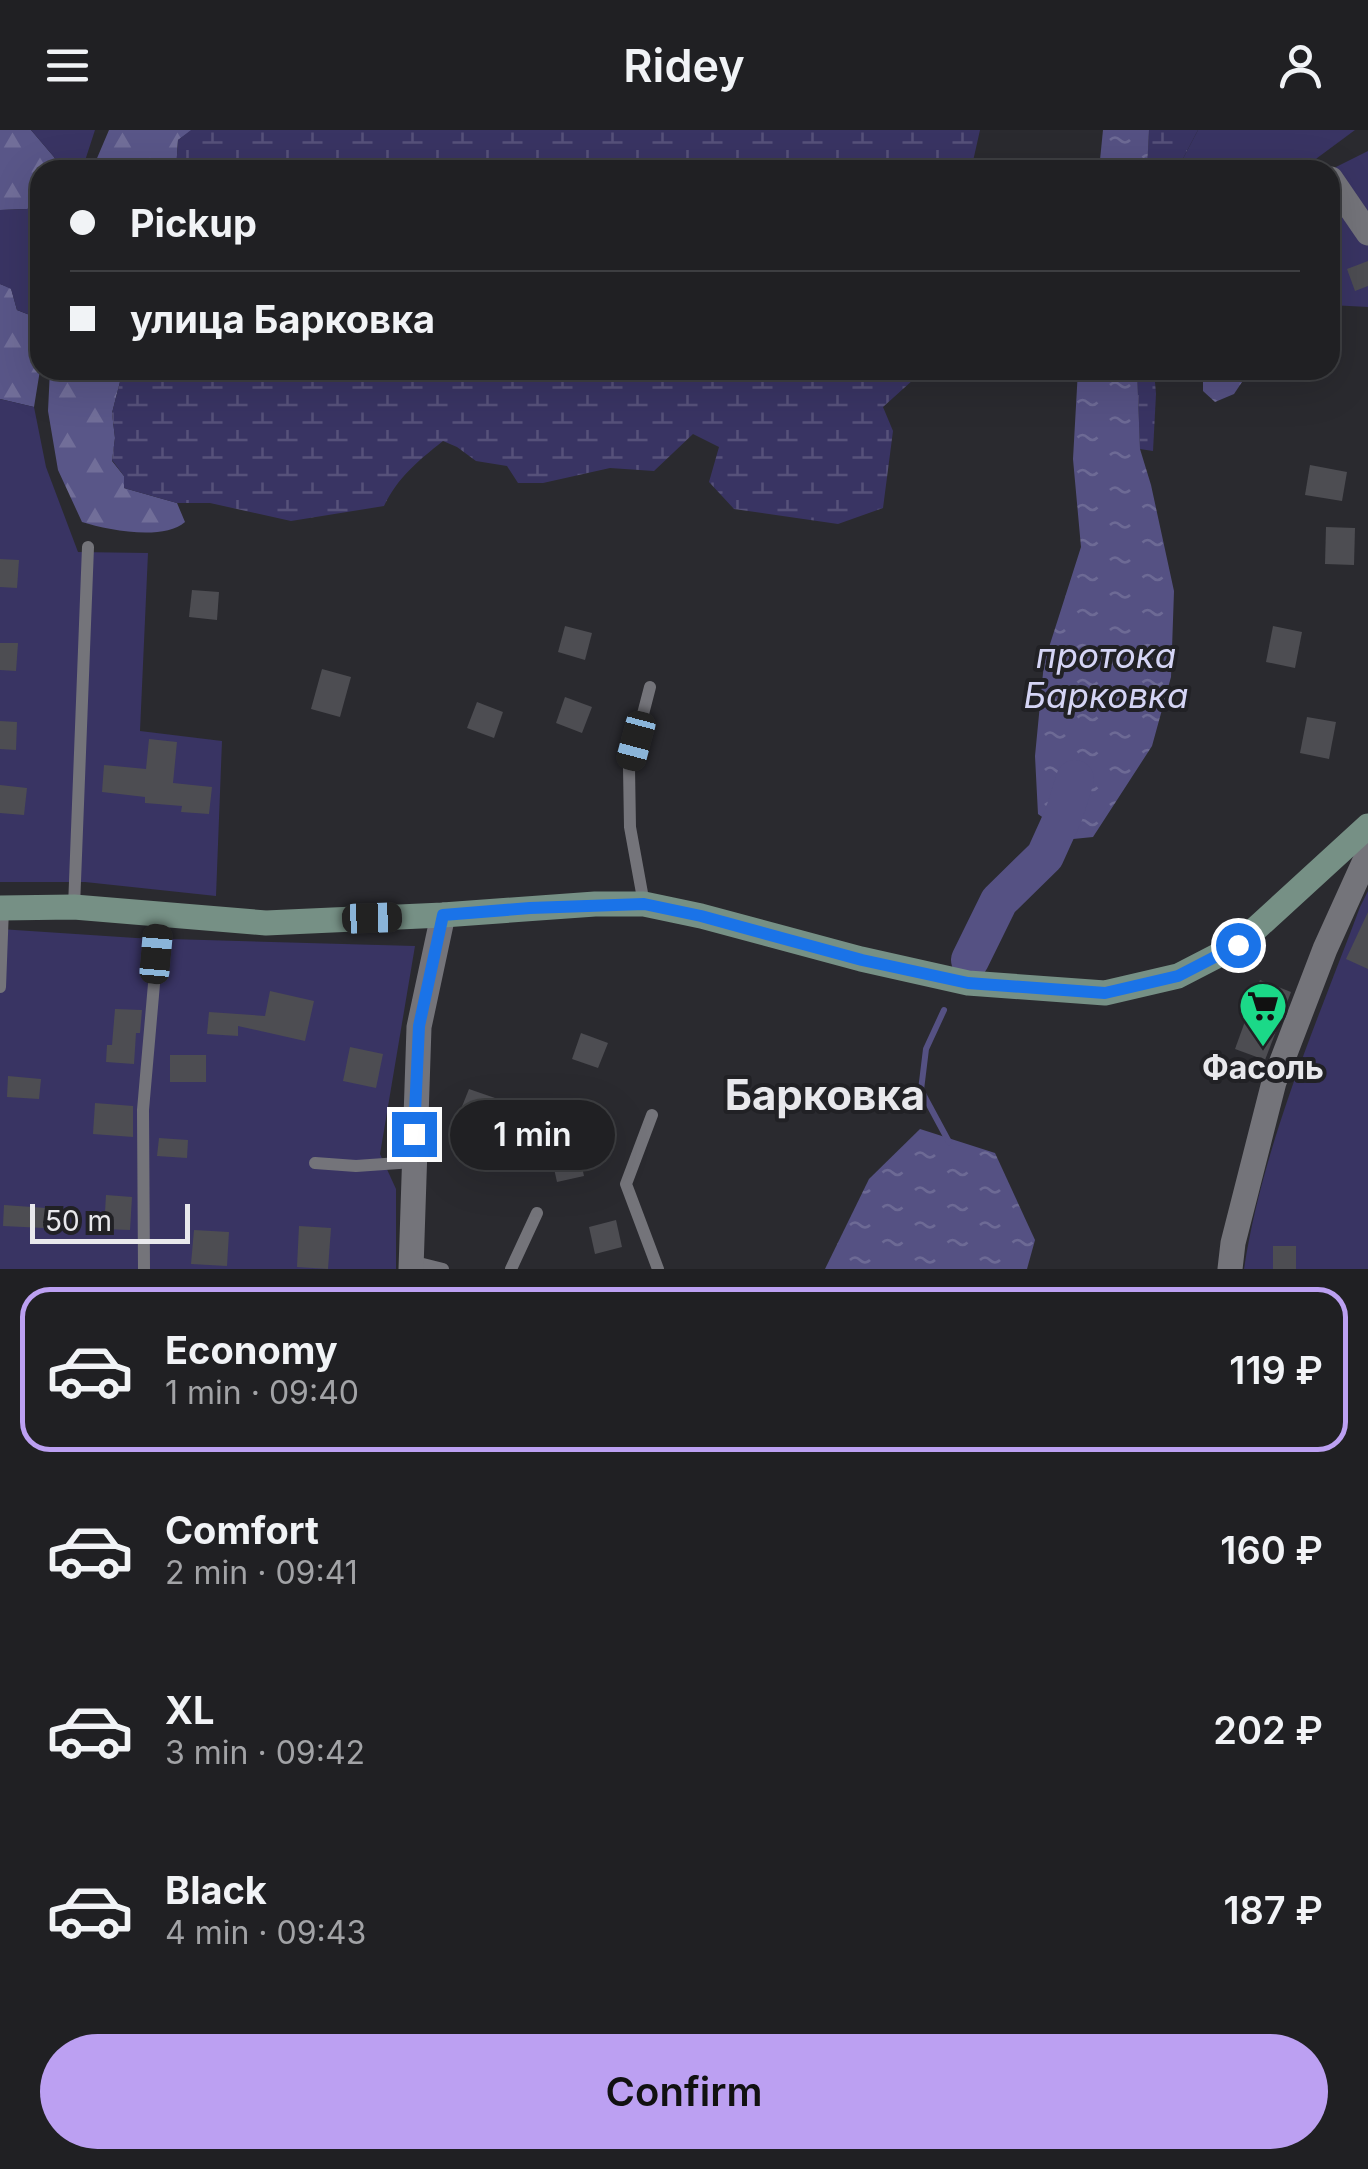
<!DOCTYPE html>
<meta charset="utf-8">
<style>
body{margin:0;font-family:Inter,sans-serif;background:#28282b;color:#f1f3f6;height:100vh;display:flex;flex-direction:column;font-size:38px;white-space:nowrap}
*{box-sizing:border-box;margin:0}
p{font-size:32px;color:#a2a3a6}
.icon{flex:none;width:55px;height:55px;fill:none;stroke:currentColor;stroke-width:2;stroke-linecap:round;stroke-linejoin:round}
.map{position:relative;height:1139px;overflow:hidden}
.drawer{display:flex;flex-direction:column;background:#202023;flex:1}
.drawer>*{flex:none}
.banner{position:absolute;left:30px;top:30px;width:1310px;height:220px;border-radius:30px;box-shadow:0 10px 40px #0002,0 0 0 2px #3d3e41;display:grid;align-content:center;height:220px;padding:0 40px;background:#202023}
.scale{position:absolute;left:30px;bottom:25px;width:160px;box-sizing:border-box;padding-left:10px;border:5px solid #e8e8ec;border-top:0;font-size:28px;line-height:35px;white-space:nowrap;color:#e8e8ec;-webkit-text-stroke:8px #212125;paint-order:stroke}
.end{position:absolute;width:45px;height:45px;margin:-22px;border:12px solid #1a73e8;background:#fff;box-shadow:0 0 0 5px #fff}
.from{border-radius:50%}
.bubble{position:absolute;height:70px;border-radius:35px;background:#202023;box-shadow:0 10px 40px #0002,0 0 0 2px #3d3e41;font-size:32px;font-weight:600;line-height:70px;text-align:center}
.car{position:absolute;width:30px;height:60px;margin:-30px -15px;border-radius:12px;box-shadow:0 0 8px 2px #0007;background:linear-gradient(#222 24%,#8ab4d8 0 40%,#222 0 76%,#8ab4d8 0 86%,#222 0)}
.banner b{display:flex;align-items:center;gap:35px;height:95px;font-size:38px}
.banner b+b{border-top:2px solid #3d3e41}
.banner i{width:25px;height:25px;background:#f1f3f6}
ul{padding:18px 0 0;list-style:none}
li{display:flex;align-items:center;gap:30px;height:165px;margin:0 20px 15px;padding:0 20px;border:5px solid transparent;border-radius:30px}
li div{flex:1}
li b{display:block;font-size:38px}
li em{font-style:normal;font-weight:600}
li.on{border-color:#bca0f2}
li>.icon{width:90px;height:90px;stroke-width:1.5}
.cta{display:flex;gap:20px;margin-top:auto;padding:20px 40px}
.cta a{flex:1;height:115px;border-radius:60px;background:#bca0f2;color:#111;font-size:40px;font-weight:600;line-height:115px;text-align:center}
header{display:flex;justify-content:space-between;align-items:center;height:130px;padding:0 40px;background:#202023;font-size:45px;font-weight:600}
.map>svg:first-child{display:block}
.forest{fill:url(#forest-firs)}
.wetland{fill:url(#wetland-marsh)}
.garden{fill:#393463}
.water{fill:url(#water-ripples)}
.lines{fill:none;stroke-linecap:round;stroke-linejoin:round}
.stream{stroke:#555183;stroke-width:6}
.river{stroke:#555183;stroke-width:38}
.building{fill:#4d4d52}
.lane{stroke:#74747a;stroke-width:12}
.street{stroke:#74747a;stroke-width:25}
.secondary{stroke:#769085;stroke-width:25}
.route{stroke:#1a73e8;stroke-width:12}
.labels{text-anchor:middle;stroke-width:8;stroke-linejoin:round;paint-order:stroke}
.poi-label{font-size:32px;font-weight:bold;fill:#e8e8ec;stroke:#212125}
.water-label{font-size:35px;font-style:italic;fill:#d5d5f5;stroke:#212125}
.district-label{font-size:42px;font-weight:bold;fill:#e8e8ec;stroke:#212125}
</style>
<header><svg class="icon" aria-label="menu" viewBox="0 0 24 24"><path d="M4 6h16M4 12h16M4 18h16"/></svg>Ridey<svg class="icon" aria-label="person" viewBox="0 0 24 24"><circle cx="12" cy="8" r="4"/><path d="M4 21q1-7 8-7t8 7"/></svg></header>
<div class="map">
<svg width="1368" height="1139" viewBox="0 0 1368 1139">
<defs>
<pattern id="forest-firs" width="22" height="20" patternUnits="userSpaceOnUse" patternTransform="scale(2.5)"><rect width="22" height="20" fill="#595688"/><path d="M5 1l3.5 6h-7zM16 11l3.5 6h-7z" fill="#716e99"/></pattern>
<pattern id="wetland-marsh" width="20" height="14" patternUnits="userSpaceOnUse" patternTransform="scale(2.5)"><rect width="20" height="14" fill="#393463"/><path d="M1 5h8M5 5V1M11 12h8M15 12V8" fill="none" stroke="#56517a"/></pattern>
<pattern id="water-ripples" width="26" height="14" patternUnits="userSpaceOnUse" patternTransform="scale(2.5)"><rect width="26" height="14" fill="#555183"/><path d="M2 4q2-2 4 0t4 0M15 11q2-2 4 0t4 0" fill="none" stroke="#6d6a95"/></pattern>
</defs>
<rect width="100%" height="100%" fill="#2a2a2f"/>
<g class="forest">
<path d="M 0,0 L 31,0 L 54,27 L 61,40 L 40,40 L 40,75 L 27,79 L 0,80 Z"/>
<path d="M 109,0 L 191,0 L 191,1 L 178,10 L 176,40 L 92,40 Z"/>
<path d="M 0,154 L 11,158 L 17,180 L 40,189 L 40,240 L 34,277 L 0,269 Z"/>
<path d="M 50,240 L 123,240 L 112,283 L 115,308 L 112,331 L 124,346 L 124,358 L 177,373 L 185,392 C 163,411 108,400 82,392 L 58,340 L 48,281 Z"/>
</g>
<g class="wetland">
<path d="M 191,0 L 980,0 L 971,40 L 176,40 L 178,10 Z"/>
<path d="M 1149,0 L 1198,0 L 1177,40 L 1147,40 Z"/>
<path d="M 123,240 L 924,240 L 883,277 L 893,301 L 883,378 L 838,394 L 734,379 L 709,352 L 719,317 L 693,304 L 654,341 L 610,338 L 543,353 L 518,353 L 507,336 L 476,331 L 457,317 L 443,311 C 418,331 398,347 384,376 L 291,391 L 210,373 L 177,373 L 124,358 L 124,346 L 112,330 L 115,308 L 112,283 Z"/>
<path d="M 1137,240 L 1154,240 L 1156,264 L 1153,321 L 1140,319 Z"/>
</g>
<g class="garden">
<path d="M 31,0 L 95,0 L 82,40 L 61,40 L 54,27 Z"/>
<path d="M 1198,0 L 1355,0 L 1301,40 L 1177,40 Z"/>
<path d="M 1368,21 L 1368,177 L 1330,175 L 1330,44 L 1336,37 Z"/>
<path d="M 40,75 L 40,189 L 17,180 L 11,159 L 0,154 L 0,80 L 27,79 Z"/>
<path d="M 0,269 L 34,277 L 46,337 L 78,422 L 148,423 L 140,601 L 222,611 L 216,766 L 85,752 L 0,752 Z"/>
<path d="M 1368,761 L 1368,1139 L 1244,1139 C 1263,1014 1316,895 1360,777 Z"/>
<path d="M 0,799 L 136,808 L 415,816 L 380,1024 L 396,1059 L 396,1139 L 0,1139 Z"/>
</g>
<g class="water">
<path d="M 1103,0 L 1149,0 L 1147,40 L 1099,40 Z"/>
<path d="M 1078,240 L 1137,240 L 1140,319 L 1151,355 L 1174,461 L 1171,547 L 1152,616 L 1093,707 L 1073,709 L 1038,684 L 1035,626 L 1044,533 L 1081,417 L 1073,329 Z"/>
<path d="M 1203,240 L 1250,240 L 1234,264 L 1215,272 L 1203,261 Z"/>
<path d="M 920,999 L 995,1023 L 1035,1110 L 1027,1139 L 825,1139 L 869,1049 Z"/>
</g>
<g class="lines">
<path class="stream" d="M 944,880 L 926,919 L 921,960 L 949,1012"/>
<path class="river" d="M 970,830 L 999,771 L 1045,726 L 1064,684 L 1075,649"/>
</g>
<g class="building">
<path d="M 1368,131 L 1368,156 L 1355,161 L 1347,139 Z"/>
<path d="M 1310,335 L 1347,342 L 1342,371 L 1305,365 Z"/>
<path d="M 1326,397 L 1355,398 L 1354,435 L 1325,434 Z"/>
<path d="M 0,429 L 19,430 L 17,458 L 0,457 Z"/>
<path d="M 192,460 L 219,462 L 217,490 L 189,487 Z"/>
<path d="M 565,496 L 592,503 L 585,530 L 558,522 Z"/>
<path d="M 1273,496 L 1302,502 L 1295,538 L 1266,532 Z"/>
<path d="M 0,513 L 18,513 L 16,541 L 0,540 Z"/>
<path d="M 322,539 L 351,547 L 340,587 L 311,579 Z"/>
<path d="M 565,567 L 592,577 L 582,603 L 556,593 Z"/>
<path d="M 477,572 L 503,582 L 494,608 L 467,598 Z"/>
<path d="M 1307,587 L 1336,592 L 1329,629 L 1300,623 Z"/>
<path d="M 0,591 L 17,592 L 16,620 L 0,619 Z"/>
<path d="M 149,609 L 177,612 L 173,653 L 212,657 L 209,684 L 181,682 L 182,676 L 145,673 L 145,667 L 102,662 L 104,635 L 146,639 Z"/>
<path d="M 0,655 L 27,658 L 24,685 L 0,683 Z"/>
<path d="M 1368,782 L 1368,839 L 1346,829 Z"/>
<path d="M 1260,850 L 1291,862 L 1265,930 L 1235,919 Z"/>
<path d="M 270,861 L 314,871 L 305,911 L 238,896 L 238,906 L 207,904 L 209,882 L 265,886 Z"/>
<path d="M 115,879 L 142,880 L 140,903 L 136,903 L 134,934 L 106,932 L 107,915 L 112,915 Z"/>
<path d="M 581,903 L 608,913 L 598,938 L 572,929 Z"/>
<path d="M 350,917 L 383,924 L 376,958 L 343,951 Z"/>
<rect x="170" y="925" width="36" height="27"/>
<path d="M 8,946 L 41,949 L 39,969 L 7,967 Z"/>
<path d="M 469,959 L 495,968 L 486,994 L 459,984 Z"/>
<path d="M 95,973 L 133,976 L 133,1007 L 93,1004 Z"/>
<path d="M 159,1008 L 188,1010 L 187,1028 L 157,1026 Z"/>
<path d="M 578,1019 L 584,1046 L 557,1052 L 551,1025 Z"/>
<path d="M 106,1065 L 132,1067 L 130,1100 L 104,1099 Z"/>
<path d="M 4,1075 L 46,1078 L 44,1098 L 3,1096 Z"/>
<path d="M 616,1090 L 622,1117 L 595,1124 L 589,1097 Z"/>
<path d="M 299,1096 L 331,1098 L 328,1139 L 297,1137 Z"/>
<path d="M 194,1100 L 229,1102 L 227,1136 L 191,1134 Z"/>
<rect x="1273" y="1116" width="23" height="23"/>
</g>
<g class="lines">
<g class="lane">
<path d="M 644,774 L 630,697 L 629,638 L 650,557"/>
<path d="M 74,777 L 88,417"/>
<path d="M 0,857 L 3,778"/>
<path d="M 652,985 L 626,1054 L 658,1139"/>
<path d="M 315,1033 L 356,1036 L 413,1032"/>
<path d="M 411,1131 L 443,1139"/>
<path d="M 144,1139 L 143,980 L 160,785"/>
<path d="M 511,1139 L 537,1083"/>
</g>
<g class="street">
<path d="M 1331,49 L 1368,103"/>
<path d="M 411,1139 L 419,897 L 443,785"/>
<path d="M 1230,1139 L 1233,1113 L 1274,952 L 1325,819 L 1368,724"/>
</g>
<path class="secondary" d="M 0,778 L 74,777 L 266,793 L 443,785 L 595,774 L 644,774 L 701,786 L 861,829 L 968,853 L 1105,863 L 1178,846 L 1238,815 L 1368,696"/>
</g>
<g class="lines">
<path class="route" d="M 414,1004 L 419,896 L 443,785 L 530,778 L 644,774 L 701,786 L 862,830 L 968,853 L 1105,863 L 1178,846 L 1238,815"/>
</g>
<defs>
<g id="supermarket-pin" transform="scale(2.5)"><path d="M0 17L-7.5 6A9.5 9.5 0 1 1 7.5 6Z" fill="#1bd988" stroke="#212125"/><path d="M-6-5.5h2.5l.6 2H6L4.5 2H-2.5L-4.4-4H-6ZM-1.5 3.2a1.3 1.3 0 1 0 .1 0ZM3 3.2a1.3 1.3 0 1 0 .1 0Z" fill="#111"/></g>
</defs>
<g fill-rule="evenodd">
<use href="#supermarket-pin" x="1263" y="876"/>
</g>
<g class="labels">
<g class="poi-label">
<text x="1263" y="949">Фасоль</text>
</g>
<g class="water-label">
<text x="1106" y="538">протока<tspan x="1106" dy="40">Барковка</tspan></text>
</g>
<g class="district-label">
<text x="825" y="980">Барковка</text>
</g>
</g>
</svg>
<div class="scale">50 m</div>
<i class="end from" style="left:1238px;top:815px"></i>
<i class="end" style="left:414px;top:1004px"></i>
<div class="bubble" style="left:450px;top:970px;width:165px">1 min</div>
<i class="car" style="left:636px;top:611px;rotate:195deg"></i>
<i class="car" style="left:372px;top:788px;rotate:88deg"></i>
<i class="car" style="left:156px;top:824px;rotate:5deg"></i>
<div class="banner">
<b><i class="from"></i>Pickup</b>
<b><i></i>улица Барковка</b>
</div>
</div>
<section class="drawer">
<ul>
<li class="on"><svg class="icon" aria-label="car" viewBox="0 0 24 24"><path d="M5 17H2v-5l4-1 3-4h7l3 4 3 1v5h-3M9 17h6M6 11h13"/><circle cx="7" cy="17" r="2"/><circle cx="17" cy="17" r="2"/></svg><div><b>Economy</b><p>1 min · 09:40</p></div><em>119 ₽</em></li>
<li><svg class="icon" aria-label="car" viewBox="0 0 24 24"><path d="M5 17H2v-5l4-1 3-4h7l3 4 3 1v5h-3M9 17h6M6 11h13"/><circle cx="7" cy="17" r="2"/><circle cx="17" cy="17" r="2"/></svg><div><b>Comfort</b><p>2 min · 09:41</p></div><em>160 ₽</em></li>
<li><svg class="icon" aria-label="car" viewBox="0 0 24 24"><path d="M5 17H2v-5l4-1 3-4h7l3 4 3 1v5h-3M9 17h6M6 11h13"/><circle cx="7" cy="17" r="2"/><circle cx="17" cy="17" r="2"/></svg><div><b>XL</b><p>3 min · 09:42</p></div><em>202 ₽</em></li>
<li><svg class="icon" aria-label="car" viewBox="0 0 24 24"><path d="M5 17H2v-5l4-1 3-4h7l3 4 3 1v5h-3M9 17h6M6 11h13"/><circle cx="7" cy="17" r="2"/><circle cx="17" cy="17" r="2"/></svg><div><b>Black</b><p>4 min · 09:43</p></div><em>187 ₽</em></li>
</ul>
<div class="cta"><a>Confirm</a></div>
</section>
